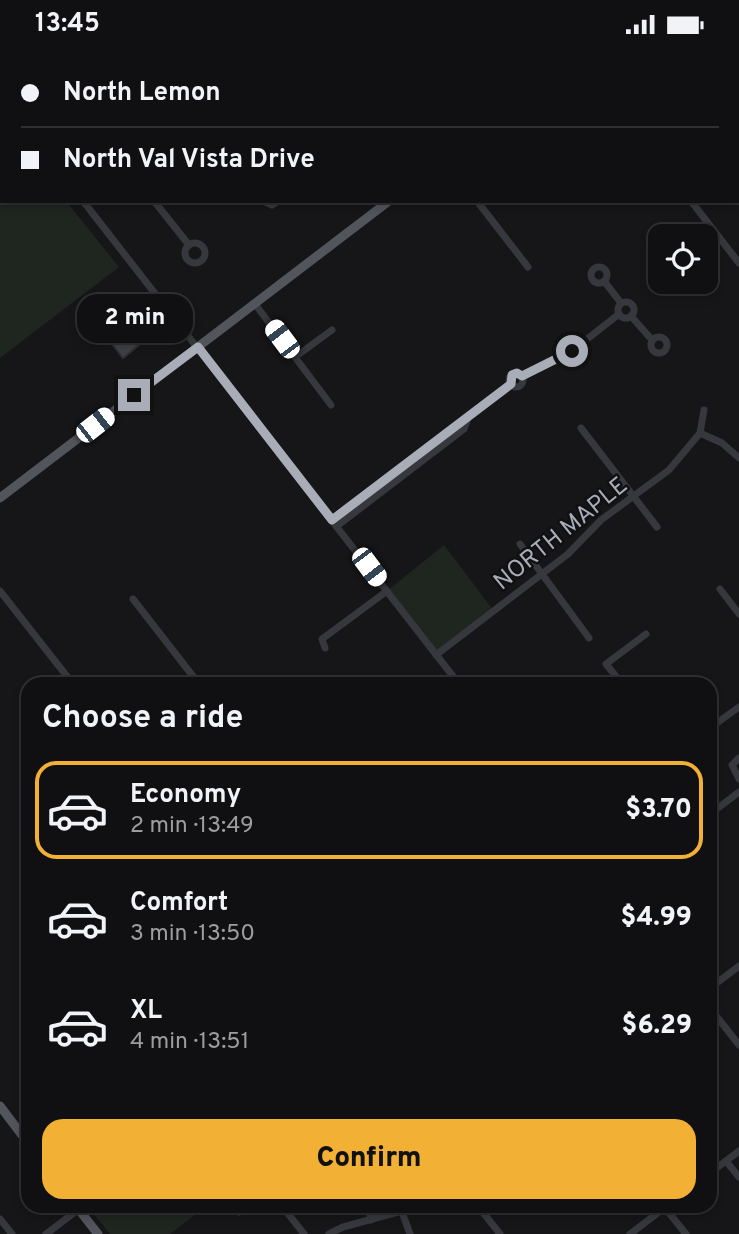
<!DOCTYPE html>
<meta charset="utf-8">
<style>
body{margin:0;font-family:Overpass,sans-serif;background:#1e1e20;color:#f1f3f6;height:100vh;display:flex;flex-direction:column;font-size:26px;white-space:nowrap}
*{box-sizing:border-box;margin:0}
p{font-size:23px;color:#9c9d9f}
.icon{flex:none;width:38px;height:38px;fill:none;stroke:currentColor;stroke-width:2;stroke-linecap:round;stroke-linejoin:round}
.map{position:relative;flex:1;overflow:hidden}
.sheet{position:absolute;left:21px;top:628px;width:696px;height:536px;display:flex;flex-direction:column;background:#101012;border-radius:21px;box-shadow:0 4px 10px #0003,0 0 0 2px #303032}
.sheet>*{flex:none}
.hud{position:absolute;left:0px;top:0px;width:740px;height:154px;box-shadow:0 4px 10px #0003,0 0 0 2px #303032;display:grid;align-content:center;height:154px;padding:0 21px;background:#101012}
.controls{position:absolute;left:648px;top:175px;display:grid;gap:14px}
.controls a{display:grid;place-items:center;width:70px;height:70px;border-radius:14px;background:#101012;box-shadow:0 4px 10px #0003,0 0 0 2px #303032;font-size:35px}
.end{position:absolute;width:32px;height:32px;margin:-16px;border:9px solid #a8adb8;background:#111;box-shadow:0 0 0 4px #111}
.from{border-radius:50%}
.bubble{position:absolute;height:49px;border-radius:21px;background:#101012;box-shadow:0 4px 10px #0003,0 0 0 2px #303032;font-size:23px;font-weight:800;line-height:49px;text-align:center}
.car{position:absolute;width:21px;height:42px;margin:-21px -10px;border-radius:9px;box-shadow:0 0 5px 2px #0007;background:linear-gradient(#fff 24%,#345 0 40%,#fff 0 76%,#345 0 86%,#fff 0)}
.hud b{display:flex;align-items:center;gap:24px;height:66px;font-size:26px}
.hud b+b{border-top:2px solid #303032}
.hud i{width:18px;height:18px;background:#f1f3f6}
ul{padding:0;list-style:none}
li{display:flex;align-items:center;gap:21px;height:98px;margin:0 14px 10px;padding:0 7px;border:4px solid transparent;border-radius:21px}
li div{flex:1}
li b{display:block;font-size:26px}
li em{font-style:normal;font-weight:800}
li.active{border-color:#f2b134}
li>.icon{width:63px;height:63px;stroke-width:1.5}
h2{padding:0 21px;font-size:32px;line-height:84px}
.cta{display:flex;gap:14px;margin-top:auto;padding:14px 21px}
.cta a{flex:1;height:80px;border-radius:21px;background:#f2b134;color:#111;font-size:28px;font-weight:800;line-height:80px;text-align:center}
.status{display:flex;justify-content:space-between;align-items:center;height:49px;padding:0 35px;background:#101012;direction:ltr}
.status svg{height:19px;fill:currentColor}
.map>svg:first-child{display:block}
.green{fill:#1e261f}
.building{fill:#404145;stroke:#303034;stroke-width:2}
.lines{fill:none;stroke-linecap:round;stroke-linejoin:round}
.minor{stroke:#37383d;stroke-width:7}
.major{stroke:#53555c;stroke-width:9}
.route{stroke:#a8adb8;stroke-width:9}
.labels{text-anchor:middle;stroke-width:5;stroke-linejoin:round;paint-order:stroke}
.street-label{font-size:24px;fill:#a8adb8;stroke:#111113}
</style>
<div class="status"><b>13:45</b><svg viewBox="0 0 49 12"><path d="M0 12V9h3v3zM5 12V6h3v6zM10 12V3h3v9zM15 12V0h3v12zM26 1h20v11H26zM47 4h2v5h-2z"/></svg></div>
<div class="map">
<svg width="739" height="1185" viewBox="0 0 739 1185">
<rect width="100%" height="100%" fill="#161618"/>
<g class="green">
<path d="M 0,68 L 2,152 L 66,152 L 119,218 L 0,309 Z"/>
<path d="M 444,496 L 493,561 L 436,606 L 387,542 Z"/>
<path d="M 95,1157 L 190,1157 L 196,1165 L 170,1185 L 110,1185 L 93,1164 Z"/>
</g>
<path class="building" d="M 112,249 L 145,291 L 123,309 L 90,267 Z"/>
<g class="lines">
<g class="minor">
<path d="M 35,0 L 36,2"/>
<path d="M 281,0 L 282,2"/>
<path d="M 405,0 L 406,2"/>
<path d="M 149,2 L 151,0"/>
<path d="M 0,47 L 2,50"/>
<path d="M 738,121 L 739,122"/>
<path d="M 83,152 L 459,635"/>
<path d="M 154,152 L 189,196"/>
<path d="M 263,152 L 272,156 L 278,152"/>
<path d="M 477,152 L 528,218"/>
<path d="M 691,152 L 739,214"/>
<circle cx="195" cy="204" r="10"/>
<circle cx="599" cy="226" r="8"/>
<path d="M 604,232 L 621,254"/>
<circle cx="626" cy="261" r="8"/>
<path d="M 255,255 L 331,356"/>
<path d="M 631,267 L 652,291"/>
<circle cx="659" cy="296" r="8"/>
<path d="M 295,308 L 332,281"/>
<circle cx="516" cy="331" r="7"/>
<path d="M 522,327 L 572,302 L 619,265"/>
<path d="M 581,379 L 657,478"/>
<path d="M 700,384 L 722,394 L 739,409"/>
<path d="M 332,471 L 511,335"/>
<path d="M 337,477 L 464,380 L 468,369"/>
<path d="M 520,495 L 589,589"/>
<path d="M 720,540 L 739,565"/>
<path d="M 0,542 L 73,635"/>
<path d="M 133,550 L 199,635"/>
<path d="M 325,599 L 322,590 L 387,542"/>
<path d="M 436,606 L 568,505 L 601,471 L 669,421 L 700,384 L 704,361"/>
<path d="M 622,635 L 606,615 L 646,585"/>
<path d="M 710,679 L 739,658"/>
<path d="M 739,709 L 732,716 L 739,730"/>
<path d="M 710,765 L 739,743"/>
<path d="M 710,939 L 739,917"/>
<path d="M 710,959 L 739,996"/>
<path d="M 726,1112 L 739,1128"/>
<path d="M 710,1124 L 739,1102"/>
<path d="M 282,1157 L 304,1185"/>
<path d="M 368,1157 L 371,1171"/>
<path d="M 478,1157 L 500,1185"/>
<path d="M 572,1157 L 575,1161"/>
<path d="M 665,1159 L 686,1185"/>
<path d="M 239,1163 L 248,1157"/>
<path d="M 402,1163 L 410,1185"/>
<path d="M 0,1170 L 12,1185"/>
<path d="M 46,1185 L 83,1157"/>
<path d="M 329,1185 L 343,1178 L 420,1157"/>
<path d="M 630,1185 L 667,1157"/>
</g>
<g class="major">
<path d="M 587,2 L 589,0"/>
<path d="M 0,449 L 389,152"/>
<path d="M 0,1057 L 28,1094"/>
<path d="M 76,1157 L 98,1185"/>
</g>
</g>
<g class="lines">
<path class="route" d="M 134,346 L 198,298 L 332,471 L 511,335 L 512,326 L 517,324 L 522,327 L 572,302"/>
</g>
<g class="labels">
<g class="street-label">
<text transform="translate(560 484) rotate(-39)" y="8">NORTH MAPLE</text>
</g>
</g>
</svg>
<div class="controls">
<a><svg class="icon" aria-label="locate" viewBox="0 0 24 24"><circle cx="12" cy="12" r="6"/><path d="M12 2v4M12 18v4M2 12h4M18 12h4"/></svg></a>
</div>
<i class="end from" style="left:572px;top:302px"></i>
<i class="end" style="left:134px;top:346px"></i>
<div class="bubble" style="left:77px;top:245px;width:116px">2 min</div>
<i class="car" style="left:282px;top:290px;rotate:323deg"></i>
<i class="car" style="left:95px;top:376px;rotate:52deg"></i>
<i class="car" style="left:369px;top:518px;rotate:143deg"></i>
<div class="hud">
<b><i class="from"></i>North Lemon</b>
<b><i></i>North Val Vista Drive</b>
</div>
<section class="sheet">
<h2>Choose a ride</h2>
<ul>
<li class="active"><svg class="icon" aria-label="car" viewBox="0 0 24 24"><path d="M5 17H2v-5l4-1 3-4h7l3 4 3 1v5h-3M9 17h6M6 11h13"/><circle cx="7" cy="17" r="2"/><circle cx="17" cy="17" r="2"/></svg><div><b>Economy</b><p>2 min · 13:49</p></div><em>$3.70</em></li>
<li><svg class="icon" aria-label="car" viewBox="0 0 24 24"><path d="M5 17H2v-5l4-1 3-4h7l3 4 3 1v5h-3M9 17h6M6 11h13"/><circle cx="7" cy="17" r="2"/><circle cx="17" cy="17" r="2"/></svg><div><b>Comfort</b><p>3 min · 13:50</p></div><em>$4.99</em></li>
<li><svg class="icon" aria-label="car" viewBox="0 0 24 24"><path d="M5 17H2v-5l4-1 3-4h7l3 4 3 1v5h-3M9 17h6M6 11h13"/><circle cx="7" cy="17" r="2"/><circle cx="17" cy="17" r="2"/></svg><div><b>XL</b><p>4 min · 13:51</p></div><em>$6.29</em></li>
</ul>
<div class="cta"><a>Confirm</a></div>
</section>
</div>
